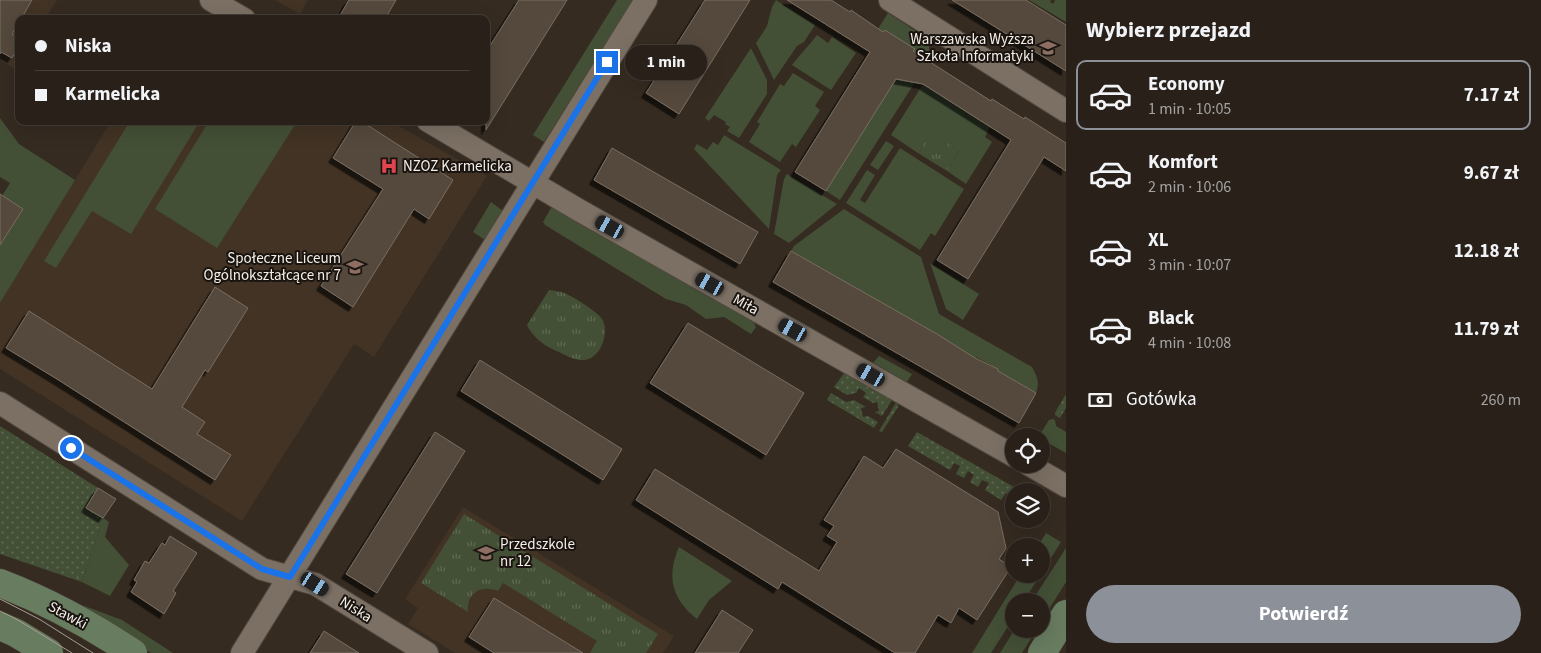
<!DOCTYPE html>
<html lang="pl">
<meta charset="utf-8">
<style>
body{margin:0;font-family:"Source Sans 3",sans-serif;background:#302822;color:#f1f3f6;height:100vh;display:flex;flex-direction:column;font-size:19px;white-space:nowrap}
*{box-sizing:border-box;margin:0}
p{font-size:16px;color:#a5a3a2}
.icon{flex:none;width:28px;height:28px;fill:none;stroke:currentColor;stroke-width:2;stroke-linecap:round;stroke-linejoin:round}
.map{position:relative;flex:1;overflow:hidden}
.panel{display:flex;flex-direction:column;background:#282019;width:475px}
.panel>*{flex:none}
.top-card{position:absolute;left:15px;top:15px;width:475px;height:110px;border-radius:10px;box-shadow:0 5px 20px #0002,0 0 0 1px #443e38;display:grid;align-content:center;height:110px;padding:0 20px;background:#282019}
.controls{position:absolute;left:1005px;top:428px;display:grid;gap:10px}
.controls a{display:grid;place-items:center;width:45px;height:45px;border-radius:50%;background:#282019;box-shadow:0 5px 20px #0002,0 0 0 1px #443e38;font-size:25px}
.end{position:absolute;width:22px;height:22px;margin:-11px;border:6px solid #1a73e8;background:#fff;box-shadow:0 0 0 2px #fff}
.from{border-radius:50%}
.bubble{position:absolute;height:35px;border-radius:18px;background:#282019;box-shadow:0 5px 20px #0002,0 0 0 1px #443e38;font-size:16px;font-weight:700;line-height:35px;text-align:center}
.car{position:absolute;width:15px;height:30px;margin:-15px -8px;border-radius:6px;box-shadow:0 0 4px 1px #0007;background:linear-gradient(#222 24%,#8ab4d8 0 40%,#222 0 76%,#8ab4d8 0 86%,#222 0)}
.top-card b{display:flex;align-items:center;gap:18px;height:48px;font-size:19px}
.top-card b+b{border-top:1px solid #443e38}
.top-card i{width:12px;height:12px;background:#f1f3f6}
ul{padding:0;list-style:none}
li{display:flex;align-items:center;gap:15px;height:70px;margin:0 10px 8px;padding:0 10px;border:2px solid transparent;border-radius:10px}
li div{flex:1}
li b{display:block;font-size:19px}
li em{font-style:normal;font-weight:700}
li.selected{border-color:#8c9099}
li>.icon{width:45px;height:45px;stroke-width:1.5}
h2{padding:0 20px;font-size:22px;line-height:60px}
.pay{display:flex;align-items:center;gap:12px;height:55px;padding:0 20px;font-size:19px}
.pay p{margin-inline-start:auto}
.action{display:flex;gap:10px;margin-top:auto;padding:10px 20px}
.action a{flex:1;height:58px;border-radius:30px;background:#8c9099;color:#fff;font-size:20px;font-weight:700;line-height:58px;text-align:center}
main{display:flex;flex:1;min-height:0}
.map>svg:first-child{display:block}
.built{fill:#423324}
.grass{fill:#435036}
.park{fill:url(#park-tufts)}
.garden{fill:url(#garden-dots)}
.building{fill:#554a3e;stroke:#796d61;filter:url(#shadow)}
.lines{fill:none;stroke-linecap:round;stroke-linejoin:round}
.street-casing{stroke:#51483f;stroke-width:24}
.secondary-casing{stroke:#51483f;stroke-width:29}
.street{stroke:#7c7064;stroke-width:22}
.secondary{stroke:#687c60;stroke-width:28}
.tram{stroke:#a59d94;stroke-width:1}
.route{stroke:#1a73e8;stroke-width:6}
.labels{text-anchor:middle;stroke-width:4;stroke-linejoin:round;paint-order:stroke}
.poi-label{font-size:15px;fill:#f5eee7;stroke:#191410;text-anchor:end}
.street-label{font-size:15px;fill:#f5eee7;stroke:#191410}
</style>
<main>
<div class="map">
<svg width="1066" height="653" viewBox="0 0 1066 653">
<defs>
<pattern id="park-tufts" width="24" height="20" patternUnits="userSpaceOnUse" patternTransform="scale(1.25)"><rect width="24" height="20" fill="#435036"/><path d="M3 7l-1-3M5 7V3M7 7l1-3M15 17l-1-3M17 17v-4M19 17l1-3" fill="none" stroke="#5f6a53"/></pattern>
<pattern id="garden-dots" width="8" height="8" patternUnits="userSpaceOnUse" patternTransform="scale(1.25)"><rect width="8" height="8" fill="#435036"/><path d="M2 2h.1M6 6h.1" fill="none" stroke="#5f6a53" stroke-width="1.8" stroke-linecap="round"/></pattern>
<filter id="shadow"><feDropShadow dx="-4.5" dy="4.5" stdDeviation="0" flood-color="#0009"/></filter>
</defs>
<rect width="100%" height="100%" fill="#352b21"/>
<g class="built">
<path d="M 0,0 L 57,0 L 45,19 L 19,19 L 19,62 L 15,69 L 0,60 Z"/>
<path d="M 275,0 L 308,0 L 300,14 Z"/>
<path d="M 111,121 L 390,121 L 487,176 L 374,357 L 354,344 L 242,521 L 0,369 L 0,303 Z"/>
<path d="M 463,507 L 674,636 L 663,653 L 455,653 L 408,624 L 418,608 L 405,599 Z"/>
</g>
<g class="grass">
<path d="M 617,0 L 633,0 L 544,142 L 533,135 Z"/>
<path d="M 776,0 L 815,25 L 804,42 L 797,46 L 774,80 L 756,43 L 767,26 L 772,7 Z"/>
<path d="M 1029,0 L 1051,0 L 1050,2 L 1053,4 L 1055,0 L 1066,0 L 1066,22 Z"/>
<path d="M 888,13 L 929,40 L 929,60 L 840,200 L 826,191 L 914,49 L 885,30 L 871,52 L 866,48 Z"/>
<path d="M 817,35 L 828,43 L 832,37 L 856,53 L 831,90 L 792,65 C 800,54 809,46 817,35 Z"/>
<path d="M 751,48 L 767,80 L 767,94 L 739,138 L 727,131 L 730,127 L 725,124 L 726,122 L 714,115 L 709,121 L 705,118 Z"/>
<path d="M 793,73 L 824,92 L 815,106 L 820,110 L 796,147 L 792,144 L 780,162 L 749,142 L 760,124 L 757,122 L 780,84 L 784,86 Z"/>
<path d="M 923,84 L 990,127 L 985,137 L 992,142 L 966,184 L 947,171 L 959,151 L 931,133 L 918,153 L 891,135 Z"/>
<path d="M 0,118 L 19,144 L 75,180 L 0,303 L 0,245 L 23,209 L 2,196 L 10,183 L 0,177 Z"/>
<path d="M 130,121 L 200,121 L 131,234 L 92,211 L 56,268 L 44,261 Z"/>
<path d="M 209,121 L 296,123 L 217,248 L 155,209 Z"/>
<path d="M 724,135 L 781,170 L 777,175 L 769,229 L 694,149 L 697,144 L 707,150 L 713,142 L 718,145 Z"/>
<path d="M 886,141 L 894,146 L 878,170 L 870,165 Z"/>
<path d="M 900,148 L 964,189 L 935,236 L 931,233 L 920,250 L 846,203 L 867,170 L 875,175 L 860,200 L 865,203 Z"/>
<path d="M 787,174 L 837,204 L 789,243 L 774,234 L 784,179 Z"/>
<path d="M 491,202 L 503,211 L 485,240 L 473,232 Z"/>
<path d="M 551,208 L 558,209 L 753,321 L 756,327 L 751,334 L 724,317 L 706,319 L 686,305 L 666,299 L 545,225 L 543,222 Z"/>
<path d="M 844,209 L 921,257 L 939,314 L 1032,367 C 1037,376 1040,382 1036,393 L 998,371 L 998,369 L 976,357 L 975,359 L 949,344 L 949,342 L 937,334 L 791,251 L 794,246 Z"/>
<path d="M 930,263 L 979,294 L 963,320 L 946,309 Z"/>
<path d="M 879,356 L 912,374 L 907,382 L 873,363 Z"/>
<path d="M 1053,419 L 1055,420 L 1056,426 L 1066,432 L 1066,453 L 1041,439 L 1041,436 L 1039,436 L 1049,420 Z"/>
<path d="M 103,518 L 109,522 L 105,537 L 129,565 L 110,596 L 82,582 Z"/>
<path d="M 1046,533 L 1061,542 L 1024,601 L 1014,601 L 1014,617 L 991,653 L 972,653 L 1021,574 L 1041,574 L 1041,546 L 1038,546 Z"/>
<path d="M 679,547 L 732,581 L 709,600 L 697,619 C 672,599 666,577 679,547 Z"/>
<path d="M 1066,548 L 1066,582 L 1041,622 L 1041,601 L 1032,601 Z"/>
<path d="M 63,598 L 122,620 L 173,653 L 151,653 Z"/>
<path d="M 1015,629 L 1037,629 L 1022,653 L 1000,653 Z"/>
</g>
<g class="park">
<path d="M 931,132 L 959,151 L 947,171 L 918,153 Z"/>
<path d="M 549,290 C 554,291 560,291 564,293 C 571,295 599,313 602,319 C 610,332 601,358 585,360 C 576,361 567,356 559,352 C 546,347 533,338 527,325 Z"/>
<path d="M 464,514 L 658,634 L 646,653 L 590,653 L 597,641 L 503,583 L 498,591 C 481,584 466,593 468,612 L 421,583 Z"/>
</g>
<g class="garden">
<path d="M 844,373 L 892,400 L 882,416 L 875,412 L 879,411 L 877,402 L 873,403 L 863,397 L 866,393 L 859,388 L 856,393 L 847,395 L 834,387 Z"/>
<path d="M 831,393 L 846,402 L 854,400 L 866,407 L 861,408 L 863,417 L 868,416 L 878,422 L 874,428 L 827,400 Z"/>
<path d="M 1066,394 L 1066,408 L 1060,418 L 1055,415 L 1055,413 Z"/>
<path d="M 897,401 L 898,407 L 882,432 L 879,431 Z"/>
<path d="M 0,426 L 98,488 L 86,508 L 103,518 L 82,582 L 0,554 Z"/>
<path d="M 917,432 L 1021,491 L 1014,491 L 1014,497 L 1006,493 L 1001,500 L 985,490 L 989,483 L 982,480 L 978,487 L 970,482 L 974,475 L 968,471 L 964,478 L 956,474 L 960,466 L 954,463 L 950,470 L 908,446 Z"/>
</g>
<g class="building">
<path d="M 0,0 L 32,0 L 21,19 L 19,19 L 19,22 L 12,34 L 19,38 L 19,46 L 12,58 L 1,52 L 0,54 Z"/>
<path d="M 349,0 L 396,0 L 385,19 L 338,19 Z"/>
<path d="M 519,0 L 567,0 L 486,130 L 486,52 Z"/>
<path d="M 705,0 L 750,0 L 679,114 L 646,93 Z"/>
<path d="M 787,0 L 831,0 L 850,12 L 851,10 L 883,32 L 885,30 L 915,49 L 913,51 L 991,101 L 992,99 L 1024,119 L 1025,117 L 1066,143 L 1066,171 L 1044,157 L 968,279 L 937,260 L 1011,140 L 923,84 L 896,79 L 826,191 L 795,172 L 870,52 Z"/>
<path d="M 952,0 L 1026,0 L 1066,25 L 1066,71 Z"/>
<path d="M 356,121 L 361,121 L 453,180 L 429,219 L 414,209 L 353,307 L 321,286 L 383,189 L 333,158 Z"/>
<path d="M 612,148 L 758,232 L 740,264 L 594,180 Z"/>
<path d="M 0,194 L 23,209 L 0,245 Z"/>
<path d="M 791,251 L 937,334 L 975,358 L 998,369 L 998,371 L 1036,393 L 1019,423 L 773,282 Z"/>
<path d="M 215,287 L 248,308 L 208,372 L 205,370 L 182,407 L 205,422 L 197,434 L 231,455 L 215,480 L 57,379 L 6,348 L 29,311 L 152,389 Z"/>
<path d="M 688,323 L 804,393 L 766,455 L 650,383 Z"/>
<path d="M 480,360 L 622,449 L 603,480 L 461,391 Z"/>
<path d="M 435,432 L 465,451 L 377,593 L 346,574 Z"/>
<path d="M 896,449 L 998,512 L 1006,548 L 999,559 L 1011,567 L 977,620 L 959,608 L 951,623 L 938,615 L 915,653 L 895,653 L 782,582 L 778,589 L 636,500 L 655,469 L 819,571 L 837,542 L 827,536 L 834,526 L 824,520 L 864,456 L 883,468 Z"/>
<path d="M 98,488 L 116,499 L 103,518 L 86,508 Z"/>
<path d="M 170,536 L 197,553 L 173,591 L 176,593 L 164,614 L 131,592 L 137,582 L 134,580 L 145,561 L 149,563 L 162,543 L 165,545 Z"/>
<path d="M 494,598 L 583,653 L 494,653 L 469,637 Z"/>
<path d="M 722,610 L 753,630 L 738,653 L 695,653 Z"/>
<path d="M 324,631 L 359,653 L 310,653 Z"/>
</g>
<g class="lines">
<g class="street-casing">
<g id="street">
<path d="M 211,0 L 244,19"/>
<path d="M 890,0 L 1066,111"/>
<path d="M 428,121 L 577,209 L 1014,456"/>
<path d="M 0,403 L 262,569 L 315,584 L 427,653"/>
<path d="M 1028,464 L 1066,486"/>
<path d="M 242,653 L 646,0"/>
</g>
</g>
<g class="secondary-casing">
<g id="secondary">
<path d="M 0,583 C 47,601 91,625 133,653"/>
<path d="M 0,626 L 16,633 L 49,653"/>
<path d="M 1042,653 L 1066,614"/>
</g>
</g>
<use href="#street" class="street"/>
<use href="#secondary" class="secondary"/>
<g class="tram">
<path d="M 0,599 L 39,619 L 93,653"/>
<path d="M 0,611 L 16,619 L 72,653"/>
</g>
</g>
<g class="lines">
<path class="route" d="M 71,448 L 262,569 L 290,577 L 607,62"/>
</g>
<defs>
<g id="university-bare" transform="scale(1.35)"><path d="M0-5L7-2L0 1L-7-2ZM-4 1L0 2.5L4 1V4Q0 6-4 4Z" fill="#8d6e63" stroke="#191410" stroke-width="2.5" paint-order="stroke"/></g>
<g id="hospital-bare" transform="scale(1.35)"><path d="M-5-5h3v3.5h4V-5h3V5h-3V1.5h-4V5h-3Z" fill="#e0444e" stroke="#191410" stroke-width="2.5" paint-order="stroke"/></g>
<g id="school-bare" transform="scale(1.35)"><path d="M0-5L7-2L0 1L-7-2ZM-4 1L0 2.5L4 1V4Q0 6-4 4Z" fill="#8d6e63" stroke="#191410" stroke-width="2.5" paint-order="stroke"/></g>
</defs>
<g fill-rule="evenodd">
<use href="#university-bare" x="1048" y="48"/>
<use href="#hospital-bare" x="389" y="166"/>
<use href="#school-bare" x="355" y="267"/>
<use href="#school-bare" x="486" y="553"/>
</g>
<g class="labels">
<g class="poi-label">
<text x="1034" y="44">Warszawska Wyższa<tspan x="1034" dy="17">Szkoła Informatyki</tspan></text>
<text x="403" y="171" text-anchor="start">NZOZ Karmelicka</text>
<text x="341" y="263">Społeczne Liceum<tspan x="341" dy="17">Ogólnokształcące nr 7</tspan></text>
<text x="500" y="549" text-anchor="start">Przedszkole<tspan x="500" dy="17">nr 12</tspan></text>
</g>
<g class="street-label">
<text transform="translate(746 304) rotate(29)" y="5">Miła</text>
<text transform="translate(356 609) rotate(32)" y="5">Niska</text>
<text transform="translate(68 615) rotate(28)" y="5">Stawki</text>
</g>
</g>
</svg>
<div class="controls">
<a><svg class="icon" aria-label="locate" viewBox="0 0 24 24"><circle cx="12" cy="12" r="6"/><path d="M12 2v4M12 18v4M2 12h4M18 12h4"/></svg></a>
<a><svg class="icon" aria-label="layers" viewBox="0 0 24 24"><path d="M12 4l9 5-9 5-9-5zM3 14l9 5 9-5"/></svg></a>
<a>+</a>
<a>−</a>
</div>
<i class="end from" style="left:71px;top:448px"></i>
<i class="end" style="left:607px;top:62px"></i>
<div class="bubble" style="left:625px;top:45px;width:82px">1 min</div>
<i class="car" style="left:610px;top:227px;rotate:299deg"></i>
<i class="car" style="left:710px;top:284px;rotate:299deg"></i>
<i class="car" style="left:793px;top:330px;rotate:299deg"></i>
<i class="car" style="left:871px;top:375px;rotate:300deg"></i>
<i class="car" style="left:315px;top:584px;rotate:122deg"></i>
<div class="top-card">
<b><i class="from"></i>Niska</b>
<b><i></i>Karmelicka</b>
</div>
</div>
<section class="panel">
<h2>Wybierz przejazd</h2>
<ul>
<li class="selected"><svg class="icon" aria-label="car" viewBox="0 0 24 24"><path d="M5 17H2v-5l4-1 3-4h7l3 4 3 1v5h-3M9 17h6M6 11h13"/><circle cx="7" cy="17" r="2"/><circle cx="17" cy="17" r="2"/></svg><div><b>Economy</b><p>1 min · 10:05</p></div><em>7.17 zł</em></li>
<li><svg class="icon" aria-label="car" viewBox="0 0 24 24"><path d="M5 17H2v-5l4-1 3-4h7l3 4 3 1v5h-3M9 17h6M6 11h13"/><circle cx="7" cy="17" r="2"/><circle cx="17" cy="17" r="2"/></svg><div><b>Komfort</b><p>2 min · 10:06</p></div><em>9.67 zł</em></li>
<li><svg class="icon" aria-label="car" viewBox="0 0 24 24"><path d="M5 17H2v-5l4-1 3-4h7l3 4 3 1v5h-3M9 17h6M6 11h13"/><circle cx="7" cy="17" r="2"/><circle cx="17" cy="17" r="2"/></svg><div><b>XL</b><p>3 min · 10:07</p></div><em>12.18 zł</em></li>
<li><svg class="icon" aria-label="car" viewBox="0 0 24 24"><path d="M5 17H2v-5l4-1 3-4h7l3 4 3 1v5h-3M9 17h6M6 11h13"/><circle cx="7" cy="17" r="2"/><circle cx="17" cy="17" r="2"/></svg><div><b>Black</b><p>4 min · 10:08</p></div><em>11.79 zł</em></li>
</ul>
<div class="pay"><svg class="icon" aria-label="cash" viewBox="0 0 24 24"><path d="M3 7h18v10H3z"/><circle cx="12" cy="12" r="2"/></svg>Gotówka<p>260 m</p></div>
<div class="action"><a>Potwierdź</a></div>
</section>
</main>
